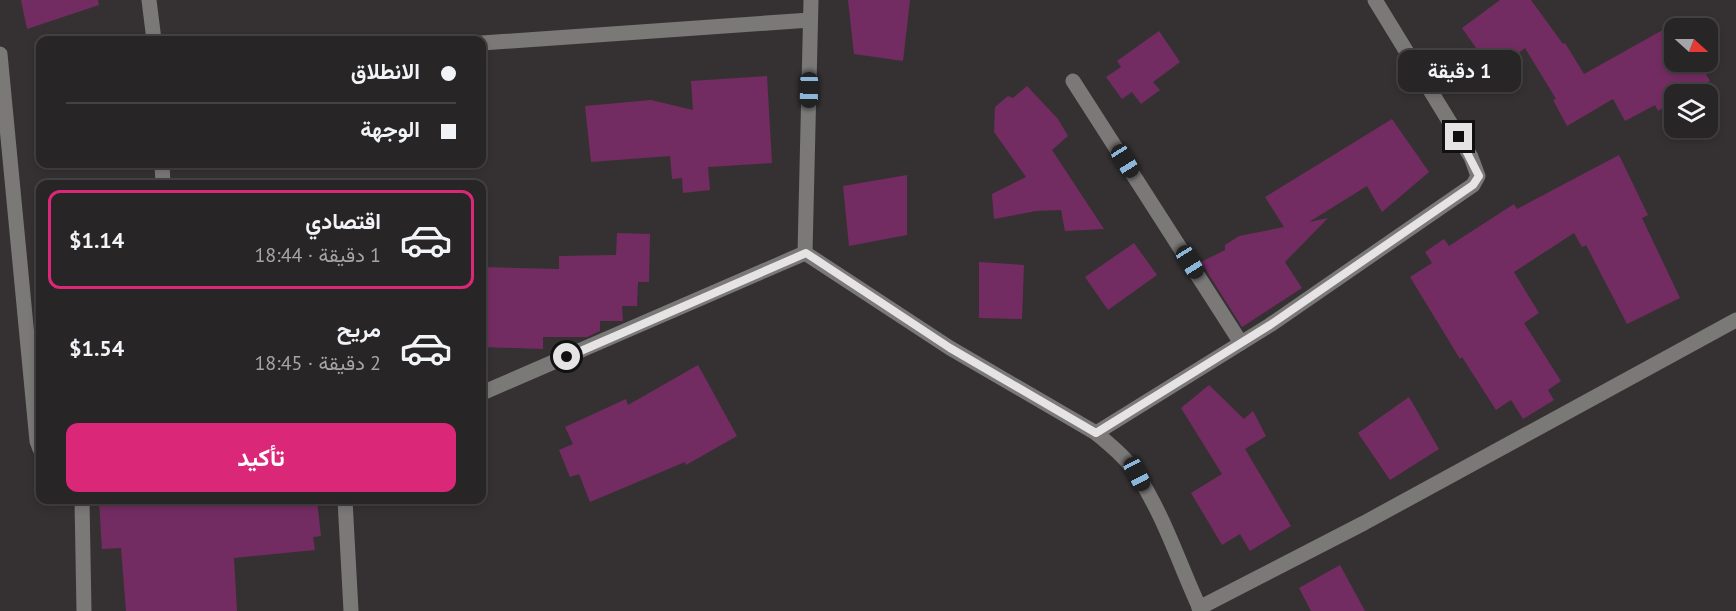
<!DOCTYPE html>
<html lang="ar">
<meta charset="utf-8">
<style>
body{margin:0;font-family:"PT Sans",Vazirmatn,sans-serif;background:#343132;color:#f1f3f6;direction:rtl;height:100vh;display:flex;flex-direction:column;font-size:22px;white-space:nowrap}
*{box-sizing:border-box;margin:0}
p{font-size:20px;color:#a5a5a7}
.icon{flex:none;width:33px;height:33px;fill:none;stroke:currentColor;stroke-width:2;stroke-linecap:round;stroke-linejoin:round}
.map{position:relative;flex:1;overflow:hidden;direction:ltr}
.sheet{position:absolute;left:36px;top:180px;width:450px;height:324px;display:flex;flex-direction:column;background:#282526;border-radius:12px;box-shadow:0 3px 9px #0003,0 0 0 2px #444243;direction:rtl}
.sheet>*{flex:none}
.top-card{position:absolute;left:36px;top:36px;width:450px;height:132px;border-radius:12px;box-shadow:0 3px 9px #0003,0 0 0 2px #444243;direction:rtl;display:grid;align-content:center;height:132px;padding:0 30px;background:#282526}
.needle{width:39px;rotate:111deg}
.tools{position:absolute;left:1664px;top:18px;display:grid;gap:12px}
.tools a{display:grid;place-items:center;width:54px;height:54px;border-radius:12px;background:#282526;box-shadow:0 3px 9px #0003,0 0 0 2px #444243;font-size:30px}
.end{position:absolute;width:27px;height:27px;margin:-14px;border:8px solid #e6e3e4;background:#111;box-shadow:0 0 0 3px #111}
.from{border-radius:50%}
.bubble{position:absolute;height:42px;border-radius:12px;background:#282526;box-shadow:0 3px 9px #0003,0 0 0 2px #444243;font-size:20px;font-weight:700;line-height:42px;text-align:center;direction:rtl}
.car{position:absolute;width:18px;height:36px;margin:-18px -9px;border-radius:8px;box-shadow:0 0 4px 2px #0007;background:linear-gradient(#222 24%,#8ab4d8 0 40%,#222 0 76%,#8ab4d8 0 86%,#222 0)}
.top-card b{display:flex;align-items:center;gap:21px;height:57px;font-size:22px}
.top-card b+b{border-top:2px solid #444243}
.top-card i{width:15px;height:15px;background:#f1f3f6}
ul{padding:10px 0 0;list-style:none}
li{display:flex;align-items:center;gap:18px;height:99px;margin:0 12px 9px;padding:0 18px;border:3px solid transparent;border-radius:12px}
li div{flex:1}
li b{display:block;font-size:22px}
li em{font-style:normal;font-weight:700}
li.current{border-color:#db2777}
li>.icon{width:54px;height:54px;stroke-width:1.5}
.action{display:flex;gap:12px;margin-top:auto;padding:12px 30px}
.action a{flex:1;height:69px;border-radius:12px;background:#db2777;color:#fff;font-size:24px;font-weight:700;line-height:69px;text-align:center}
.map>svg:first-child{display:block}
.building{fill:#732c61}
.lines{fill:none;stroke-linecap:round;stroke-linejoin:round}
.minor{stroke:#7b7878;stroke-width:15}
.route{stroke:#e6e3e4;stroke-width:8}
</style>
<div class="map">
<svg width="1736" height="611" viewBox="0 0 1736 611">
<rect width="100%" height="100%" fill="#353132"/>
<g class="building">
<path d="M 21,0 L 98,0 L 99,5 L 27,29 Z"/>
<path d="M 848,0 L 910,0 L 903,61 L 854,54 Z"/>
<path d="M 1500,0 L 1531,0 L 1563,44 L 1565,43 L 1584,74 L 1677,22 L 1680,28 L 1674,28 L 1674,62 L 1699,62 L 1710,81 L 1686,94 L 1674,94 L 1674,101 L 1658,111 L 1655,105 L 1625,121 L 1613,99 L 1567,126 L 1553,100 L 1556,99 L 1525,48 L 1493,72 L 1462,28 Z"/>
<path d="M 1159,31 L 1180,62 L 1153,82 L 1160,90 L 1141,104 L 1132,92 L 1122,99 L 1106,77 L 1121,67 L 1117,61 Z"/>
<path d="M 767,76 L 772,163 L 708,167 L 710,190 L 683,193 L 682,178 L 672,179 L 670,156 L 591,162 L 585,106 L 651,100 L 693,110 L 691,81 Z"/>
<path d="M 1027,86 L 1058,119 L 1068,136 L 1052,150 L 1104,229 L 1065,231 L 1061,210 L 1036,211 L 994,219 L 992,194 L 1026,177 L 994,132 L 995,107 L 1008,96 L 1013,98 Z"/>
<path d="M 1392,119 L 1429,172 L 1382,212 L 1367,186 L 1309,222 L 1328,218 L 1285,262 L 1302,288 L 1242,327 L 1201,262 L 1225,250 L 1225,245 L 1239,236 L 1284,227 L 1265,197 Z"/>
<path d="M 1619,155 L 1648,215 L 1642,218 L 1680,298 L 1627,324 L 1586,245 L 1582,247 L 1574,233 L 1514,272 L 1539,313 L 1524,323 L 1561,381 L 1548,390 L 1554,400 L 1523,419 L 1511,400 L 1496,410 L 1462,357 L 1460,359 L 1410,277 L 1432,263 L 1425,252 L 1444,239 L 1449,246 L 1514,204 L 1517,209 Z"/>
<path d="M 907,175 L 907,235 L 849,246 L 843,186 Z"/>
<path d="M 617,233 L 650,234 L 649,282 L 638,282 L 637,306 L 622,306 L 623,321 L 600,321 L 600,331 L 587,337 L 543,337 L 543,349 L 482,347 L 482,267 L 559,269 L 559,256 L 616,255 Z"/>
<path d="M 1134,243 L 1157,275 L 1108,310 L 1085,277 Z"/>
<path d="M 979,262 L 1024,265 L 1022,319 L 979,318 Z"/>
<path d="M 698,365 L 737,436 L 686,465 L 685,462 L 590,502 L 579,474 L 570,477 L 559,450 L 573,444 L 565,427 L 626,399 L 628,405 Z"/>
<path d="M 1209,385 L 1244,419 L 1253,411 L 1266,436 L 1245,449 L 1291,526 L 1250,551 L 1240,534 L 1222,545 L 1191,493 L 1222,474 L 1181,408 Z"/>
<path d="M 1409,397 L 1439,449 L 1390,480 L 1358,433 Z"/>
<path d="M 99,500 L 317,500 L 321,536 L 313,537 L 315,550 L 234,558 L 237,611 L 126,611 L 121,548 L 102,549 Z"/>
<path d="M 1340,565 L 1365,611 L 1311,611 L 1299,588 Z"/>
</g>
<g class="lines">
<g class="minor">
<path d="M 149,0 L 154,40"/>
<path d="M 482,43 L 810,20"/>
<path d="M 0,54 L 37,441 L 40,449"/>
<path d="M 1073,81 L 1241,343"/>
<path d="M 162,164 L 163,184"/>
<path d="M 805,253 L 811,0"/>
<path d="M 482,393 L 805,253 L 950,348 L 1096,433 C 1110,445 1128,459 1138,476 C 1165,518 1180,566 1201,611"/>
<path d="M 1096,433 L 1270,325 L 1473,185 L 1478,176 L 1471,157 L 1375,0"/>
<path d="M 82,500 L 84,611"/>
<path d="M 345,500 L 351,611"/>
<path d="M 1199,608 L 1364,523 L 1736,320"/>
</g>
</g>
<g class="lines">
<path class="route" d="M 567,357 L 806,253 L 950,348 L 1096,433 L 1270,325 L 1473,185 L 1479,176 L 1459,137"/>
</g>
</svg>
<div class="tools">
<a><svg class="needle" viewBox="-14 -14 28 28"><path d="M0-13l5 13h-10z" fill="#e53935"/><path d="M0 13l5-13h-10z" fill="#a5a5a7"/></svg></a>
<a><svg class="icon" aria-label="layers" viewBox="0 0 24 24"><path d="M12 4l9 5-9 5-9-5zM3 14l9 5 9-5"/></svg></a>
</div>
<i class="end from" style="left:567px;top:357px"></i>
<i class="end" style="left:1459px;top:137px"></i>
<div class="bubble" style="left:1398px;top:50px;width:123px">1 دقيقة</div>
<i class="car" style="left:809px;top:90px;rotate:181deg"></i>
<i class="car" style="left:1125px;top:161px;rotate:148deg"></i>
<i class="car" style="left:1190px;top:262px;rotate:148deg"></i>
<i class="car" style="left:1137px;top:474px;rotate:152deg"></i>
<div class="top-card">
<b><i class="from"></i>الانطلاق</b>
<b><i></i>الوجهة</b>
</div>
<section class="sheet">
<ul>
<li class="current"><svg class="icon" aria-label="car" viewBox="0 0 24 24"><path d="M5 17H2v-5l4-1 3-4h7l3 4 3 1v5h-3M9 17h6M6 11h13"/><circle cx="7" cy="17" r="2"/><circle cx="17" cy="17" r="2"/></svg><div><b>اقتصادي</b><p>1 دقيقة · 18:44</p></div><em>$1.14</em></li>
<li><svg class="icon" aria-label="car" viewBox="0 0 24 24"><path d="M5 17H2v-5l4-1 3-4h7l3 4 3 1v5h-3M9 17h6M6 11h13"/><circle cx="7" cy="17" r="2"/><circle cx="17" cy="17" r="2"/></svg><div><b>مريح</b><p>2 دقيقة · 18:45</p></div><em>$1.54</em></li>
</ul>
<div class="action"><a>تأكيد</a></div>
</section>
</div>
